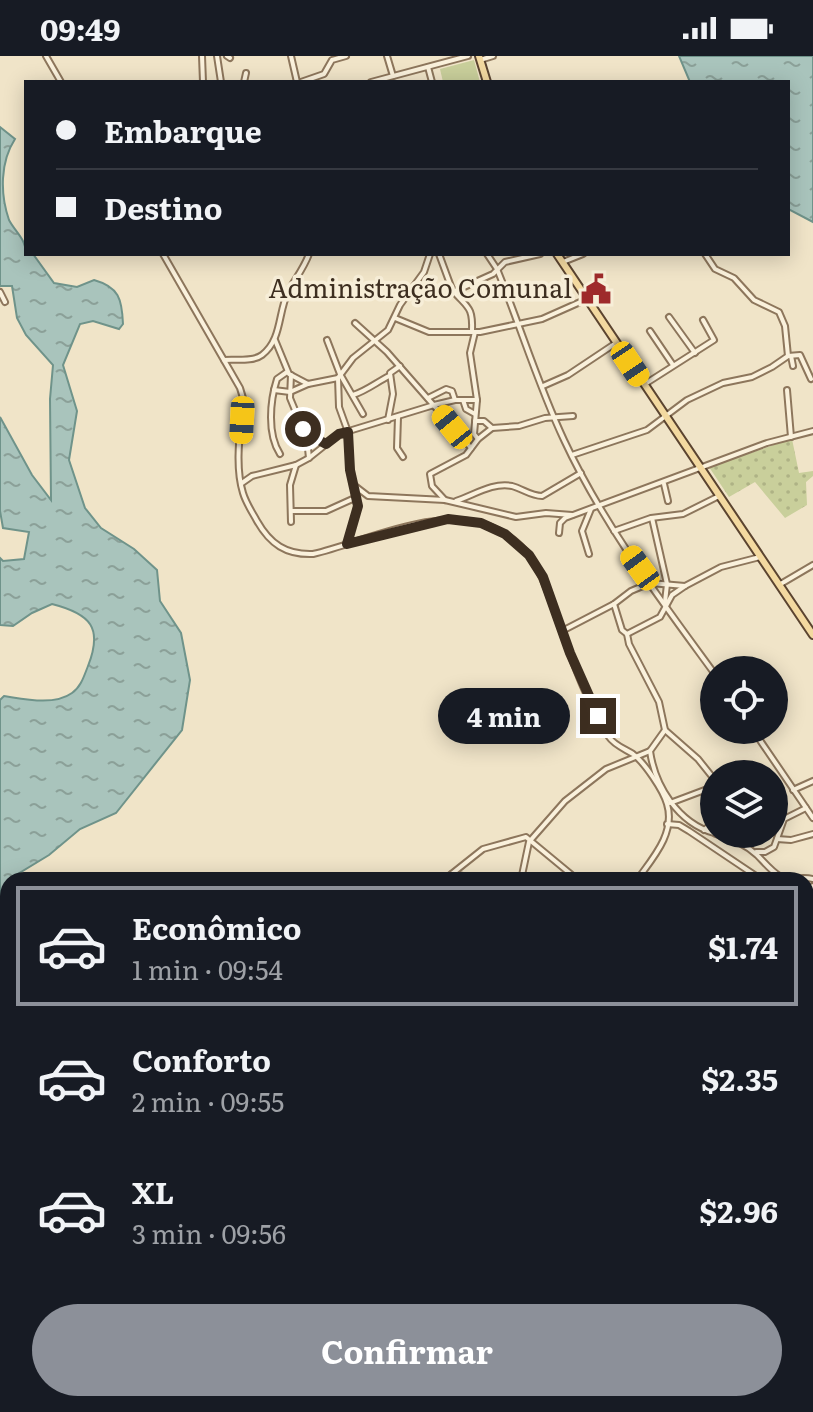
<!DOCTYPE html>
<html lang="pt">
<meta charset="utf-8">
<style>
body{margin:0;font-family:Literata,serif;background:#20242c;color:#f1f3f6;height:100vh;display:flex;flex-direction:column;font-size:30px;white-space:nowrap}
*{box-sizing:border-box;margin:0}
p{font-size:26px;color:#9ea1a6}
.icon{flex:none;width:44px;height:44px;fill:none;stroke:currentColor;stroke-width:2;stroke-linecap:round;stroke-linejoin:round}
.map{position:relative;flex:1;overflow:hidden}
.panel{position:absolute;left:0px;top:816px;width:814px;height:540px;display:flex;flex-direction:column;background:#171b24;border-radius:24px 24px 0 0;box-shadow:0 4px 20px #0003}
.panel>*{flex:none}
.guide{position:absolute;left:24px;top:24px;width:766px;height:176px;border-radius:0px;box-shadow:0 4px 20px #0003;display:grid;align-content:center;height:176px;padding:0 32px;background:#171b24}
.controls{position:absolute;left:700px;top:600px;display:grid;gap:16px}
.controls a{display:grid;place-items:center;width:88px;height:88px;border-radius:50%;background:#171b24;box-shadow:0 4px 20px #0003;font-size:40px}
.end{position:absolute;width:36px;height:36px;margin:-18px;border:10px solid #3d2e20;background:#fff;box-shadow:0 0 0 4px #fff}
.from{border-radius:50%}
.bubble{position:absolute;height:56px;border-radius:28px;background:#171b24;box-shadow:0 4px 20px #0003;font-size:26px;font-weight:700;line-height:56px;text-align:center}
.car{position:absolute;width:24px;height:48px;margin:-24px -12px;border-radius:10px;box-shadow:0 0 6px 2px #0007;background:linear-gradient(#f5c518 24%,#345 0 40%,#f5c518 0 76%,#345 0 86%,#f5c518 0)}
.guide b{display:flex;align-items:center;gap:28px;height:76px;font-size:30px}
.guide b+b{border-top:2px solid #363941}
.guide i{width:20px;height:20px;background:#f1f3f6}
ul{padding:14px 0 0;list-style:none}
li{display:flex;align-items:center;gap:24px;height:120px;margin:0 16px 12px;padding:0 16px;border:4px solid transparent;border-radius:0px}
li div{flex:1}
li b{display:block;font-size:30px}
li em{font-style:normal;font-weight:700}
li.selected{border-color:#8c9099}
li>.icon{width:72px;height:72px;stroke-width:1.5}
.primary-button{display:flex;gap:16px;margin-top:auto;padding:16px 32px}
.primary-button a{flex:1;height:92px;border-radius:48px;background:#8c9099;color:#fff;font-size:32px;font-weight:700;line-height:92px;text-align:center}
.status{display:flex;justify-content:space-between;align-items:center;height:56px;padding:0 40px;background:#171b24;direction:ltr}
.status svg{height:22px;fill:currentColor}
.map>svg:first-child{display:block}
.park{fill:url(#park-dots)}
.pitch{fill:#c9cf9b}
.water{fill:url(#water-ripples);stroke:#6f938a;stroke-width:2}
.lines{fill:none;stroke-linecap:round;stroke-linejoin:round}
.minor-casing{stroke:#8d765c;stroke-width:8}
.major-casing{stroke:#5b4430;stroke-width:10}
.minor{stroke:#faf1dc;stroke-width:4}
.major{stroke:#f3d9a0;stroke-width:6}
.route{stroke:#3d2e20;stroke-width:10}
.labels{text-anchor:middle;stroke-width:7;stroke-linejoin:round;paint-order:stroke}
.poi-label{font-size:26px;fill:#3d2e20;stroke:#f7eed8;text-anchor:end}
</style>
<div class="status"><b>09:49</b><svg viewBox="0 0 49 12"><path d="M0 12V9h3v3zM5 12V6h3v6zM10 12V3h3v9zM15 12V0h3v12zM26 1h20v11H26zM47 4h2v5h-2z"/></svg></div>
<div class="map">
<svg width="813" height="1356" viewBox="0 0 813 1356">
<defs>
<pattern id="park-dots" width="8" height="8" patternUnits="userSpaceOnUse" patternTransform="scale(2)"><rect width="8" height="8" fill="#c9cf9b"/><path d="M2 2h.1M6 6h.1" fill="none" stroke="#aeb285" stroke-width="1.8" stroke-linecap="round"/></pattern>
<pattern id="water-ripples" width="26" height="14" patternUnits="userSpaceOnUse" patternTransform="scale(2)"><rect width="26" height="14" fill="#a9c4bc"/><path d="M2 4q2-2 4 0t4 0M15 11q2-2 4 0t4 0" fill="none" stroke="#8ba098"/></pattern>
</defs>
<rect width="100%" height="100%" fill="#f0e4c8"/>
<path class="park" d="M 792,383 L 799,417 L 813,415 L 813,420 L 806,426 L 807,449 L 785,462 L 755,426 L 729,441 L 709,411 Z"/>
<path class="pitch" d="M 474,4 L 480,26 L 443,26 L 440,13 Z"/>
<g class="water">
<path d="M 679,0 L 813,0 L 813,166 L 788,153 L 788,26 L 690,26 Z"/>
<path d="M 0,71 L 15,83 C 0,106 0,138 9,164 C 16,177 26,183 26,198 L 33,198 L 54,227 L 77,231 L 94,224 C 119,231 122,243 123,268 L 119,273 L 93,265 L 80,268 L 63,309 L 77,355 L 69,404 L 85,452 L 101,472 L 134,493 L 157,514 L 160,545 L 181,577 L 190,624 L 182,674 L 116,757 L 80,773 L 49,799 L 8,824 L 0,845 L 0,644 L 4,640 C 24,643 54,650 72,637 C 81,631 84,620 88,610 C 103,572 91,558 52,548 L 32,557 L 13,570 L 0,569 L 0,502 L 3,505 L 24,503 L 29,476 L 3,472 L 0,455 L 0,361 L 32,419 L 51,444 L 50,343 L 53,309 L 26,279 L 17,262 L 12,230 L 0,230 Z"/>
</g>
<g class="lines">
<g class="minor-casing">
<g id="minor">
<path d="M 46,0 L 61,26"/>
<path d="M 202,0 L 203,26"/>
<path d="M 217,0 L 221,26"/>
<path d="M 227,0 L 230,2"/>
<path d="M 291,0 L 297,26"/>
<path d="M 387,0 L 393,20"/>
<path d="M 480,4 L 493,0"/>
<path d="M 428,11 L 432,26"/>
<path d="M 244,26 L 246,17"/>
<path d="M 301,26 L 324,18 L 332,4 L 346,0"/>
<path d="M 371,26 L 468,0"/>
<path d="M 163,198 L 240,332 L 243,342 C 241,371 234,408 243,437 C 246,447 252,456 257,465 C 270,488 286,499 313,498 C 365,486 437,449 489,470 C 537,489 544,527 560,570 C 572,603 589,652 609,681 C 614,689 625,693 633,698 C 644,706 663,734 667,748 C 676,777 652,803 637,824"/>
<path d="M 439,198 L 453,236 L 493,218 L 505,206 L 540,198"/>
<path d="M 487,198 L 497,213 C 520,269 538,329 564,384 C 603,468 660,543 714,617"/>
<path d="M 563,206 L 583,198"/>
<path d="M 0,236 L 5,246"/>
<path d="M 454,236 C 468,252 473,251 472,275"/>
<path d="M 669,261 L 695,297"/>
<path d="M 395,262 L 429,276 L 480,276 L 542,263 L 587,243"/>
<path d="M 355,267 L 387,296 L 471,392"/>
<path d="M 650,275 L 673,309"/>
<path d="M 475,276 L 470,297 L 477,344 L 474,378 L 478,383"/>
<path d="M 275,284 L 289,318 L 308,328 L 338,322"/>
<path d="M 327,284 L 340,318 L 363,358"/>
<path d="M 788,300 L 800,299 L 811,323"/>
<path d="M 791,300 L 793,310"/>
<path d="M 224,304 C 235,303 253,306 262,299 C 282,284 278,256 288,236 C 295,223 304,212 309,198"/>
<path d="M 291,319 L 290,342 L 307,383 L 317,383 L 326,388"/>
<path d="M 645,328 L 714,284 L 703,264"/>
<path d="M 543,330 L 568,319 L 616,287"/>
<path d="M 274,334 L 290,336 L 308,328"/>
<path d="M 787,334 L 791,381"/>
<path d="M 353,339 C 366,335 377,326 389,320"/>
<path d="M 428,342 L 446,333 L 452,335 L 455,344"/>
<path d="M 463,344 L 466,353 L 475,358"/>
<path d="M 398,361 L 397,392 L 403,401"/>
<path d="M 388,364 L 393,338 L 390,317 L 400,310"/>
<path d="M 475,365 L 484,365 L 492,372"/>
<path d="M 307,383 L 309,402"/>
<path d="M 280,398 C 267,378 270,345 277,323 L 287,316"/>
<path d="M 572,399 L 647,374 L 687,344 L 723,327 L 752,321 L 772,311 L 788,300 L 785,270 L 779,256 L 754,244 L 734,222 L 715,213 L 705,198"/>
<path d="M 242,427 L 252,420 L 296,409 L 309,402 L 339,378 L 434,349 L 455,344 L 477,344"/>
<path d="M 664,428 L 668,445"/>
<path d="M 355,430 L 368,440 L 445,444 L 516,461 L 546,457 L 572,459"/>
<path d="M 445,444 L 432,430 L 430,418 L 466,399 L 478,383 L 492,372 L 519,370 L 545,362 L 573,360"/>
<path d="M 456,445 C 474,439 493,426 512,430 C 523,433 531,440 542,440 L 581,417"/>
<path d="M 291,455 L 326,455 L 357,441"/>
<path d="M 652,462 L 667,528 L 665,546"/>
<path d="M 291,466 L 290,429 L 296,409"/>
<path d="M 614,475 L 651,462 L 683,458 L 719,440"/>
<path d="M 559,477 L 560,467 L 565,462 L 767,387 L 813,375"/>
<path d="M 347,488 L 358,450 L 350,414 L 348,376 L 339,351 L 338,322 L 353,302 L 388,274 L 400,249 L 424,216 L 430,198"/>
<path d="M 589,498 L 582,475 L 591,453"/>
<path d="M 779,529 L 813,509"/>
<path d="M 614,548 L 622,574 L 627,578 L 629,588 L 659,646 L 665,674 L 698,703 L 714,723"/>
<path d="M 562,575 L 614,548 L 631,535 L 650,527 L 685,530"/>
<path d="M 627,578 L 660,561 L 672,539 L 685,530 L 721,511 L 760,501"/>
<path d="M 665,674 L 650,695 C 655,730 678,767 714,777"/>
<path d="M 753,674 L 813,762"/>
<path d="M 793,734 L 813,725"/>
<path d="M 670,747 L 710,732"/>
<path d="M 667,768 L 679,769 L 689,775 L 762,824"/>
<path d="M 704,774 L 714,766"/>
<path d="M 716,778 C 732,782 745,788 757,799 C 764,806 772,816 781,821 C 790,825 802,820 813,823"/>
<path d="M 777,783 L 791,784 L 813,778"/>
<path d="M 756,796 L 765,796 L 774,791 L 784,763 L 806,752"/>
<path d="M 452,818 L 485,824"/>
<path d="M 444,824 L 483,793 L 526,781 L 578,824"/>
<path d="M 521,824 L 529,786 L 565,745 L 606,713 L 650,695"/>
<path d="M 806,837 L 813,830"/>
<path d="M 652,1348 L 654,1356"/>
<path d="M 661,1348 L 672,1356"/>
<path d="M 414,1356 L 414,1348"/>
<path d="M 513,1356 L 527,1348"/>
</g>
</g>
<g class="major-casing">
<g id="major">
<path d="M 479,0 L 487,26"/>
<path d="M 557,198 L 813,579"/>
<path d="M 0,1137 L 8,1139"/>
<path d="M 806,1318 L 813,1321"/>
</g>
</g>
<use href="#minor" class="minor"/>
<use href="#major" class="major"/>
</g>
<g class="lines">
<path class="route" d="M 303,373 L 307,383 L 317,383 L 326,388 L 339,378 L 348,376 L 350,414 L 358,450 L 347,488 L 448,463 L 481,467 L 505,478 L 529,499 L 543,521 L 570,597 L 598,660"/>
</g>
<defs>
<g id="civic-bare" transform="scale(2.4)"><path d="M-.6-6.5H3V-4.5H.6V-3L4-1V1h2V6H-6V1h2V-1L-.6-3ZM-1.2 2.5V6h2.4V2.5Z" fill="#9e2a2b" stroke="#f7eed8" stroke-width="2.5" paint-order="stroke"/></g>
</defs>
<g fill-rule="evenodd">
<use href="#civic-bare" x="596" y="233"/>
</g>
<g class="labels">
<g class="poi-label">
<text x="572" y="242">Administração Comunal</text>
</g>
</g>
</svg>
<div class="controls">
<a><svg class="icon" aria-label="locate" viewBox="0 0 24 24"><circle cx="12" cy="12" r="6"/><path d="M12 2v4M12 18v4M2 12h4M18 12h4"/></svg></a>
<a><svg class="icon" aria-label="layers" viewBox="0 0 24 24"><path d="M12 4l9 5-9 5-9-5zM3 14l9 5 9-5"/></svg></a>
</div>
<i class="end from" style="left:303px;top:373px"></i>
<i class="end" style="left:598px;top:660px"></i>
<div class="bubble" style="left:438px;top:632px;width:132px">4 min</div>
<i class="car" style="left:630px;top:308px;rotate:146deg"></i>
<i class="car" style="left:242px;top:364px;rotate:183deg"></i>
<i class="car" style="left:452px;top:371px;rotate:321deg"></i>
<i class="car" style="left:640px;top:512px;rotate:324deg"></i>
<div class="guide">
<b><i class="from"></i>Embarque</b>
<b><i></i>Destino</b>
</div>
<section class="panel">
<ul>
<li class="selected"><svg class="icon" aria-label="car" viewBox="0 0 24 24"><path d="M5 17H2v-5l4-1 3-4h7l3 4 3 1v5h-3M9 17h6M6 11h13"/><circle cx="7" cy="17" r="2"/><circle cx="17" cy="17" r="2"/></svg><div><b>Econômico</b><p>1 min · 09:54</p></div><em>$1.74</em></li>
<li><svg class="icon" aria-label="car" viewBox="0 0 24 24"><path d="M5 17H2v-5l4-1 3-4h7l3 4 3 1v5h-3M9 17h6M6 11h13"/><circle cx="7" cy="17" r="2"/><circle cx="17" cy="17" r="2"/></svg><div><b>Conforto</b><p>2 min · 09:55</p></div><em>$2.35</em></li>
<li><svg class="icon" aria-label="car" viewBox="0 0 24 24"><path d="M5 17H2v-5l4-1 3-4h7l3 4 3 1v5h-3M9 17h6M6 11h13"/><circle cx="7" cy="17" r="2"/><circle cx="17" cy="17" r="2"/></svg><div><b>XL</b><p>3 min · 09:56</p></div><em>$2.96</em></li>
</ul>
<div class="primary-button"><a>Confirmar</a></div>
</section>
</div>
